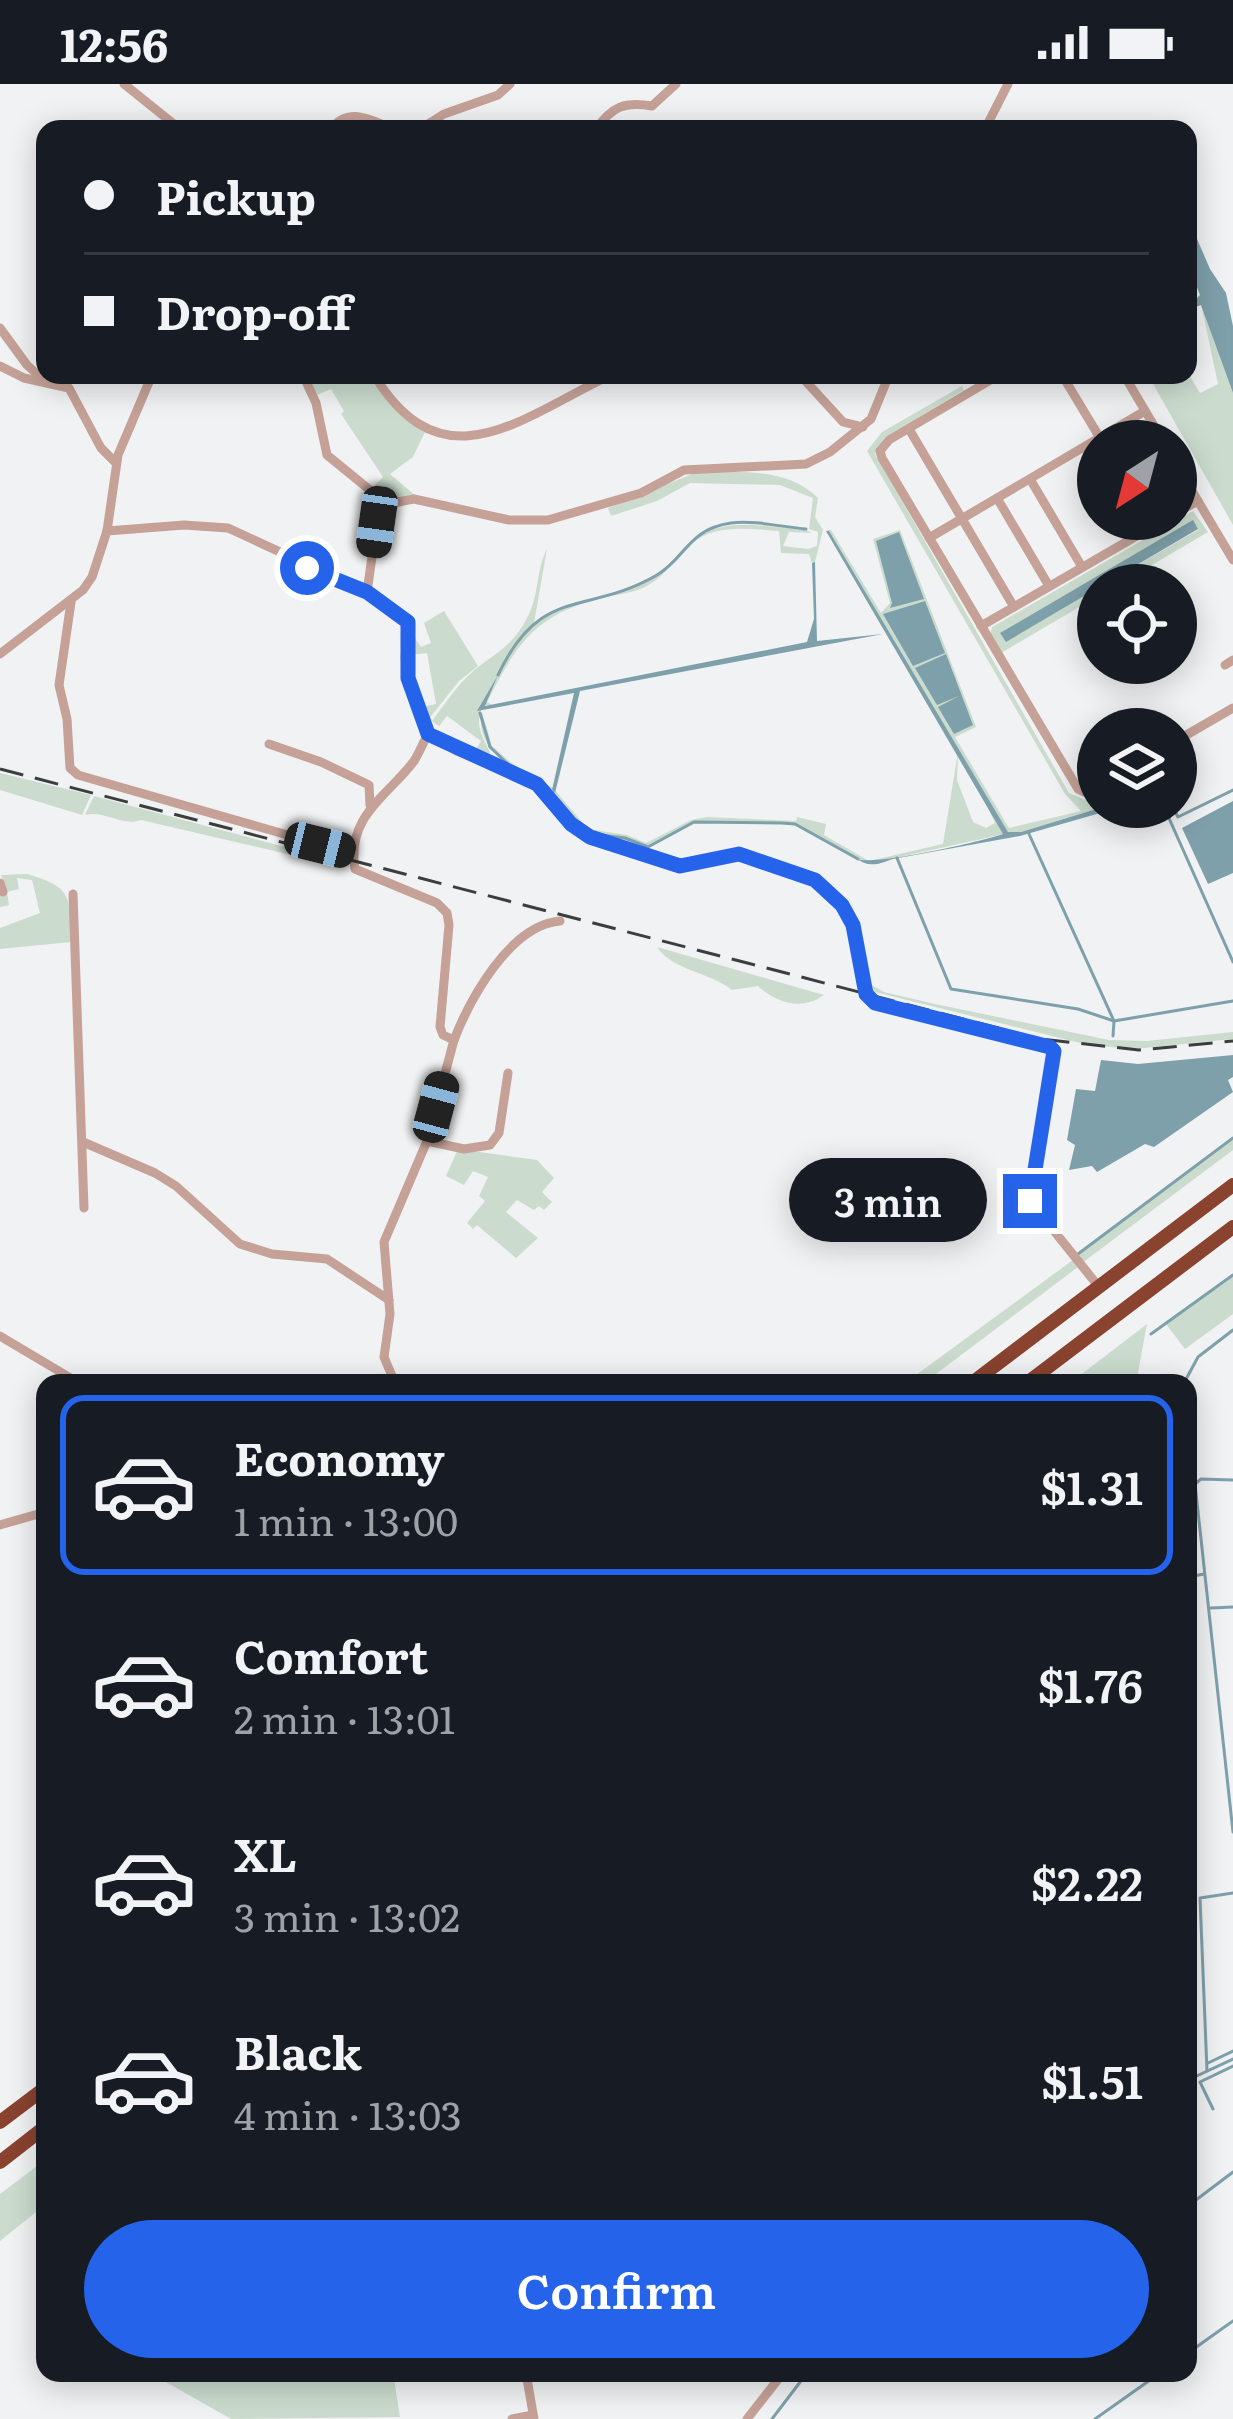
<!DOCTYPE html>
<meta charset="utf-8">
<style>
body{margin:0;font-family:Literata,serif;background:#20242c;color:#f1f3f6;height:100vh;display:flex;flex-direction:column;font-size:45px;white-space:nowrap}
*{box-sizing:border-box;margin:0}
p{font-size:39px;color:#9ea1a6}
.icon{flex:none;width:66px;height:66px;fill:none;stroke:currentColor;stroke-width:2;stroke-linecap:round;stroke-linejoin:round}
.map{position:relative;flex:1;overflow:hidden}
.sheet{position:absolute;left:36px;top:1290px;width:1161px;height:1008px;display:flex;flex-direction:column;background:#171b24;border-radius:24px;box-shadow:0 6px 30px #0003}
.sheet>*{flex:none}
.top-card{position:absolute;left:36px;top:36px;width:1161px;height:264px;border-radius:24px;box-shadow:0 6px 30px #0003;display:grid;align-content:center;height:264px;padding:0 48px;background:#171b24}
.needle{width:78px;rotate:216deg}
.fabs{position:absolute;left:1077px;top:336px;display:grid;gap:24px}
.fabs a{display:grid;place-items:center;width:120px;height:120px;border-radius:50%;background:#171b24;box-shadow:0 6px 30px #0003;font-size:60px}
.end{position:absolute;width:54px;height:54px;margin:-27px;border:15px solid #2563eb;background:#fff;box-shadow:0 0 0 6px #fff}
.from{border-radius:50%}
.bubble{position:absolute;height:84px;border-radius:42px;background:#171b24;box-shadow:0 6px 30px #0003;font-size:39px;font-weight:600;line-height:84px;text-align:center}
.car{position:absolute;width:36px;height:72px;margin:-36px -18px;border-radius:15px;box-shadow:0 0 9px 3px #0007;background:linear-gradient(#222 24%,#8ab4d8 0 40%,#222 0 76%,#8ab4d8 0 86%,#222 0)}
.top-card b{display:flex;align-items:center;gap:42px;height:114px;font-size:45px}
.top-card b+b{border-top:3px solid #363941}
.top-card i{width:30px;height:30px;background:#f1f3f6}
ul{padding:21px 0 0;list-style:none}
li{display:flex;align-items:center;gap:36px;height:180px;margin:0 24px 18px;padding:0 24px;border:6px solid transparent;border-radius:24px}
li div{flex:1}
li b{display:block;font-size:45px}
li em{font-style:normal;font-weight:600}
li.active{border-color:#2563eb}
li>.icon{width:108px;height:108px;stroke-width:1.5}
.cta{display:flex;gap:24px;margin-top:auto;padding:24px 48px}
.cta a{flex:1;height:138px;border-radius:72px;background:#2563eb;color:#fff;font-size:48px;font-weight:600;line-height:138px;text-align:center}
.status{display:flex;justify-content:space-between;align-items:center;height:84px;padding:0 60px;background:#171b24;direction:ltr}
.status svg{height:33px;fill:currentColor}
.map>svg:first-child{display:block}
.green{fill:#cbdcce}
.water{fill:#7ea0aa}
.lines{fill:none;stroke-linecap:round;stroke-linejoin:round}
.stream{stroke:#7ea0aa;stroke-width:3}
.minor{stroke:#c5a197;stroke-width:9}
.highway{stroke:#89432f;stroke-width:14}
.rail{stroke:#3c3d3d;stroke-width:3;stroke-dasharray:24 12;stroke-linecap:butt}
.route{stroke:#2563eb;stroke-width:15}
</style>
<div class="status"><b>12:56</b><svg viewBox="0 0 49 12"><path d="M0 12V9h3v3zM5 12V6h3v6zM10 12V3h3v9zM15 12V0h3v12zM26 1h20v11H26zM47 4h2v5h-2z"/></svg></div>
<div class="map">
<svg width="1233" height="2335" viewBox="0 0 1233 2335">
<rect width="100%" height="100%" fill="#f1f2f3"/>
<g class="green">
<path d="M 1201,220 L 1233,309 L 1233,441 L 1148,291 L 1188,289 L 1200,309 L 1218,300 Z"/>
<path d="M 324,291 L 327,295 L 335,291 L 369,291 C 384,316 400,334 425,348 L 413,373 L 390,390 L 416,412 L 387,417 L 371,405 L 383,393 L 341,330 L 344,327 L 331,305 L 315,312 L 307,292 Z"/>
<path d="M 962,302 L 964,306 L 884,354 L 875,370 L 1069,709 L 1086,716 L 1098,710 L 1090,719 L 1103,723 L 1021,748 L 1008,748 L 827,446 L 831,446 L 881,529 L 890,519 L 873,455 L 900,446 L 976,643 L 955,653 L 1009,744 L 1081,727 L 1065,710 L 867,367 L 882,348 Z"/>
<path d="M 697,388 C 738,389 786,382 818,414 L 815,433 L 823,446 L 815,478 L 812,479 L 809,470 L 781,469 L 779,447 C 749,445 714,439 690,461 C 673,476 666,493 643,504 C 628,510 613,511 598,515 C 533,532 516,562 487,618 L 492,621 L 484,621 L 492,605 C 476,633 474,638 490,668 L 487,675 L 473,670 L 481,657 L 447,632 L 439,642 L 432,637 C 442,624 451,610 462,598 C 486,571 510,570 529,530 C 539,510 536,486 547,465 L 534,539 C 570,516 611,515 648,497 C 667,488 674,472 689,459 C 720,431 768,443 806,446 L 812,449 L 789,448 L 783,462 L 808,465 L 817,462 L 818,448 L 809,445 L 813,414 L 780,401 L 690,399 L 657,417 L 611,432 L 608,424 Z"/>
<path d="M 1193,427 L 1208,448 L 1118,501 L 1103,501 L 1198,446 L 1192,437 L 1006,557 L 1098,504 L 1098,512 L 1001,569 L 990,552 L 992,543 Z"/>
<path d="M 444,527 L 478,582 L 459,597 L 428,636 L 421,623 L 436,620 L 427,569 L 410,571 L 412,550 L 421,563 L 431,559 L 424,539 Z"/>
<path d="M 482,628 L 492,662 L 516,683 L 553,704 L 588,745 L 627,751 L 646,759 L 691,736 L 707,733 L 796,737 L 797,733 L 826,740 L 824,751 L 869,777 L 943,760 L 958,668 L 957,696 L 973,738 L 986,744 L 995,739 L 976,698 L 1004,750 L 868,780 L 792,738 L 693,738 L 650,762 C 645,761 591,749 587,746 C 571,737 562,718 549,706 C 523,683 473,670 482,628 Z"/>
<path d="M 0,689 L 91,711 L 82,731 L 0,706 Z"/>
<path d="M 94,712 L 315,771 L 313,776 L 141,736 C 123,743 104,726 85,731 Z"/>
<path d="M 27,790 C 74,804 69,812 71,858 L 0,865 L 0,844 L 40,829 L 32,796 L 17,794 L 19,805 L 7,808 L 9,821 L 0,823 L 0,806 L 6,808 L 1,791 Z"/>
<path d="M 657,863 L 824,911 C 802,927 776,919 758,902 L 732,906 C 710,888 673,887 657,863 Z"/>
<path d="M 868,899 L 884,908 L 935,920 L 1109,956 L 1147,957 L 1233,948 L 1233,955 L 1134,965 L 1088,961 L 871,907 Z"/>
<path d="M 1233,1055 L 1233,1066 L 1082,1179 L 1077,1172 Z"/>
<path d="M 458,1065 L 537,1076 L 554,1094 L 542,1108 L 552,1118 L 544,1126 L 539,1122 L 534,1126 L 517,1116 L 506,1128 L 538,1154 L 516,1174 L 477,1141 L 473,1145 L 467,1139 L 485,1117 L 479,1112 L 488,1093 L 473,1087 L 464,1101 L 446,1092 Z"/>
<path d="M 1073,1176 L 1078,1183 L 924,1299 L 905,1299 Z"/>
<path d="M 1233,1192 L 1233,1230 L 1185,1265 L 1166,1240 Z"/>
<path d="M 1147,1240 L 1136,1299 L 1070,1299 Z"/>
<path d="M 45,2076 L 45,2126 L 36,2128 L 0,2157 L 0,2110 Z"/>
<path d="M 150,2289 L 393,2289 L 400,2333 L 231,2335 Z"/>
</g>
<g class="water">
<path d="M 1188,134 L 1210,185 L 1226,209 L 1233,242 L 1233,309 L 1201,221 L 1193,224 L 1191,220 L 1200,211 L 1188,181 Z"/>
<path d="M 1193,436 L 1198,445 L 1006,558 L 1000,549 Z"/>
<path d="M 826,447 L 829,447 L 1008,748 L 1021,748 L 1103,723 L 1121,723 L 1020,752 L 893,775 C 878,780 871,784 857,775 C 874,782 980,758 1003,750 Z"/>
<path d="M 899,448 L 924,515 L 890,524 L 892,519 L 876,457 Z"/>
<path d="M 815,478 L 817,557 L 883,550 L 580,607 L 555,709 L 552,706 L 574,609 L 477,627 L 498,591 L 485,622 L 807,558 L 814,535 L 812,479 Z"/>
<path d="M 925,517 L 945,569 L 913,582 L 883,530 Z"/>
<path d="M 946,570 L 973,641 L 954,650 L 938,623 L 959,612 L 937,621 L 915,584 Z"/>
<path d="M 1233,717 L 1233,789 L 1208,800 L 1182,744 Z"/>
<path d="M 1233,971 L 1233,993 L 1228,996 L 1233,1008 L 1154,1063 L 1145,1060 L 1097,1088 L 1092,1082 L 1069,1086 L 1075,1061 L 1067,1056 L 1076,1005 L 1095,1007 L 1101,976 L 1138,980 Z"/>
</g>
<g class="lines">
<g class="stream">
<path d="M 498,591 C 541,500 587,532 657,491 C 686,474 688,445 731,439 C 754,436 783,443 806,445"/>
<path d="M 480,629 L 490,663 L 514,686"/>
<path d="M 543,702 L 573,735"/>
<path d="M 1164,723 L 1233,878"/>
<path d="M 1173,723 L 1178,733 L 1233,706"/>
<path d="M 1029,750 L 1114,937 L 1113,952"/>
<path d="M 601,751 L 625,754 L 648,763 L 694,738 L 781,739 L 795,740 L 858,775"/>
<path d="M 897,774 L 951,905 L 1078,925 L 1114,937 L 1233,917"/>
<path d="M 1078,1170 L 1233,1054"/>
<path d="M 1151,1250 L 1233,1191"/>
<path d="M 1184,1299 L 1198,1273 L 1233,1246"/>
<path d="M 1233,1396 L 1201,1395 L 1195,1400 L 1233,1748"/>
<path d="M 1188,1493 L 1204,1490"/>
<path d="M 1211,1524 L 1233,1523"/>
<path d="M 1208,1979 L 1233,1967"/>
<path d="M 1207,1987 L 1200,1814 L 1233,1809"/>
<path d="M 1188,1996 L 1233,1975"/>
<path d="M 1213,2025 L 1200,1998 L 1233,1982"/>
<path d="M 1188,2122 L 1233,2088"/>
<path d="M 1188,2269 L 1233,2237"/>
<path d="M 772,2335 L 807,2289"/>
<path d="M 1095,2335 L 1160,2289"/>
</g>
<g class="minor">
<path d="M 124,0 L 180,45"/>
<path d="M 331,45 C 349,22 370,36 394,45"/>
<path d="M 420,45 L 444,30 L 498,11 L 510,0"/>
<path d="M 596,45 C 612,23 624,17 652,22 L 676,0"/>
<path d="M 985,45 L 1008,0"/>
<path d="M 0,244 L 27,281 L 47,299"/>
<path d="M 0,282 L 24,294 L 69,304 L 101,364 L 116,379"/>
<path d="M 303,291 L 316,319 L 327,371 L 387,420"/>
<path d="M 374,291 C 444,405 523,332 611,291"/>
<path d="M 800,291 L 843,338 L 863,343"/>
<path d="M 999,291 L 889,356 L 880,367 L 882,374 L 1078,705 L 1084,708 L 1098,701"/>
<path d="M 1062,291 L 1100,354"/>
<path d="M 1124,291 L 1163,357"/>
<path d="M 909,345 L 1014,523"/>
<path d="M 1176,380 L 1233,476"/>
<path d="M 1030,395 L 1082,483"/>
<path d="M 997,414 L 1049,502"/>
<path d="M 1176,429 L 1198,417"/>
<path d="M 107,447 L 118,371 L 152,291"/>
<path d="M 929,454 L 1145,327"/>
<path d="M 367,508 L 377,438 L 387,420 L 414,415 L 509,436 L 548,436 L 641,409 L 684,386 L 806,380 L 830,368 L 871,335 L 889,291"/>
<path d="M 71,518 L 59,601 L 67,635 L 70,684 L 78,691 L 354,770"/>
<path d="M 981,542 L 1166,435"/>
<path d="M 0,570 L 83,506 L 92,493 L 107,447 L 184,441 L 228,444 L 367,508 L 408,538 L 405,574 L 408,594 L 428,650 L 457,667 L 537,700 L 571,740 L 591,753 L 679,782 L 739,770 L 815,796 L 842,821 L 853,841 L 866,910 L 875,919 L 1050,963 L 1054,967 L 1030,1117 L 1099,1203"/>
<path d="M 1225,581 L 1233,576"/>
<path d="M 1176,657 L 1233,624"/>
<path d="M 269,660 L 321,678 L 369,701 L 370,721"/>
<path d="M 0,799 L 3,808"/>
<path d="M 73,810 L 84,1124"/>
<path d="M 454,956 C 470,915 510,841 560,837"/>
<path d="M 427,1057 L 464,1065 L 490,1061 L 499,1049 L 508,989"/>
<path d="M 83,1058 L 155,1089 L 176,1102 L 240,1160 L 272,1170 L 327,1175 L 389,1216"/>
<path d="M 0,1252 L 79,1299"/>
<path d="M 395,1299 L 384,1273 L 390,1230 L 384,1158 L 427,1057 L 454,956 L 443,951 L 440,943 L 449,841 L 447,829 L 437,819 L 355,785 C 346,732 388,712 414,677 C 419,669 423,659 428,650"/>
<path d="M 0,1441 L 45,1428"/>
<path d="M 526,2289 L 534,2335"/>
<path d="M 512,2335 L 533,2331"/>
<path d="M 747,2335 L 783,2289"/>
</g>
<g class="highway">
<path d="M 972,1299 L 1233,1101"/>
<path d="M 1027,1299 L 1233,1143"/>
<path d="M 0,2038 L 45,2004"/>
<path d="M 0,2078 L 45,2043"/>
</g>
<path class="rail" d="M 0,685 L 1040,955 L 1139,966 L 1233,957"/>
</g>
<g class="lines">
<path class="route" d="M 307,484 L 367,508 L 408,538 L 408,594 L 428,650 L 537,700 L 571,740 L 590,753 L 680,782 L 739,770 L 815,796 L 842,821 L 853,841 L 866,910 L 875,919 L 1050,963 L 1054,967 L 1030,1117"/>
</g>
</svg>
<div class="fabs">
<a><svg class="needle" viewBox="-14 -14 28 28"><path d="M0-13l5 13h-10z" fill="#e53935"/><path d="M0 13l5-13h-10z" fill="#9ea1a6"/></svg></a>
<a><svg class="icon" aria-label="locate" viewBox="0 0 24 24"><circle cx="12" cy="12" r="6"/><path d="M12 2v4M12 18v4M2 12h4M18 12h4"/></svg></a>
<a><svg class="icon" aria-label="layers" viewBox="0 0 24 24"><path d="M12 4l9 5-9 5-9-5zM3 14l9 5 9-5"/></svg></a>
</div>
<i class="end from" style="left:307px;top:484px"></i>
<i class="end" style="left:1030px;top:1117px"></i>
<div class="bubble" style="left:789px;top:1074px;width:198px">3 min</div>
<i class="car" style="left:377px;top:438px;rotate:188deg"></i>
<i class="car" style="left:320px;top:761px;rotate:104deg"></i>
<i class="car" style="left:436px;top:1023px;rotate:15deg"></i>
<div class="top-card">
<b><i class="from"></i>Pickup</b>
<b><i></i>Drop-off</b>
</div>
<section class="sheet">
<ul>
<li class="active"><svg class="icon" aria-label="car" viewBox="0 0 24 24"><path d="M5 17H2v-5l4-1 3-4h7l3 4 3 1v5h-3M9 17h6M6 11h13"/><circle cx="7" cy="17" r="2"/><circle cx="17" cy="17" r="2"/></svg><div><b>Economy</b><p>1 min · 13:00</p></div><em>$1.31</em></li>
<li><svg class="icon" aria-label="car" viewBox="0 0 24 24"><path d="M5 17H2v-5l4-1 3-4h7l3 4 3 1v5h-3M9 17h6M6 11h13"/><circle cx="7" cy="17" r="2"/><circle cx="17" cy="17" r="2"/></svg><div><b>Comfort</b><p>2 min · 13:01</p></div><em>$1.76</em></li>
<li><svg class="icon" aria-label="car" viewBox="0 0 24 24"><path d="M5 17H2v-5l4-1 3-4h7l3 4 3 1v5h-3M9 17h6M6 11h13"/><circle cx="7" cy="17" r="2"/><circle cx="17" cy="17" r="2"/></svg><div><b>XL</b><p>3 min · 13:02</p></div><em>$2.22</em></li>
<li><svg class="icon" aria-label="car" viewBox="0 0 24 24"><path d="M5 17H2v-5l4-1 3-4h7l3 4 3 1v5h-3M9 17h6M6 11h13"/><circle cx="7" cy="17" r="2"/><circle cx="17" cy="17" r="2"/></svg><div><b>Black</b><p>4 min · 13:03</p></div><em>$1.51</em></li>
</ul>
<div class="cta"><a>Confirm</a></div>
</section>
</div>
